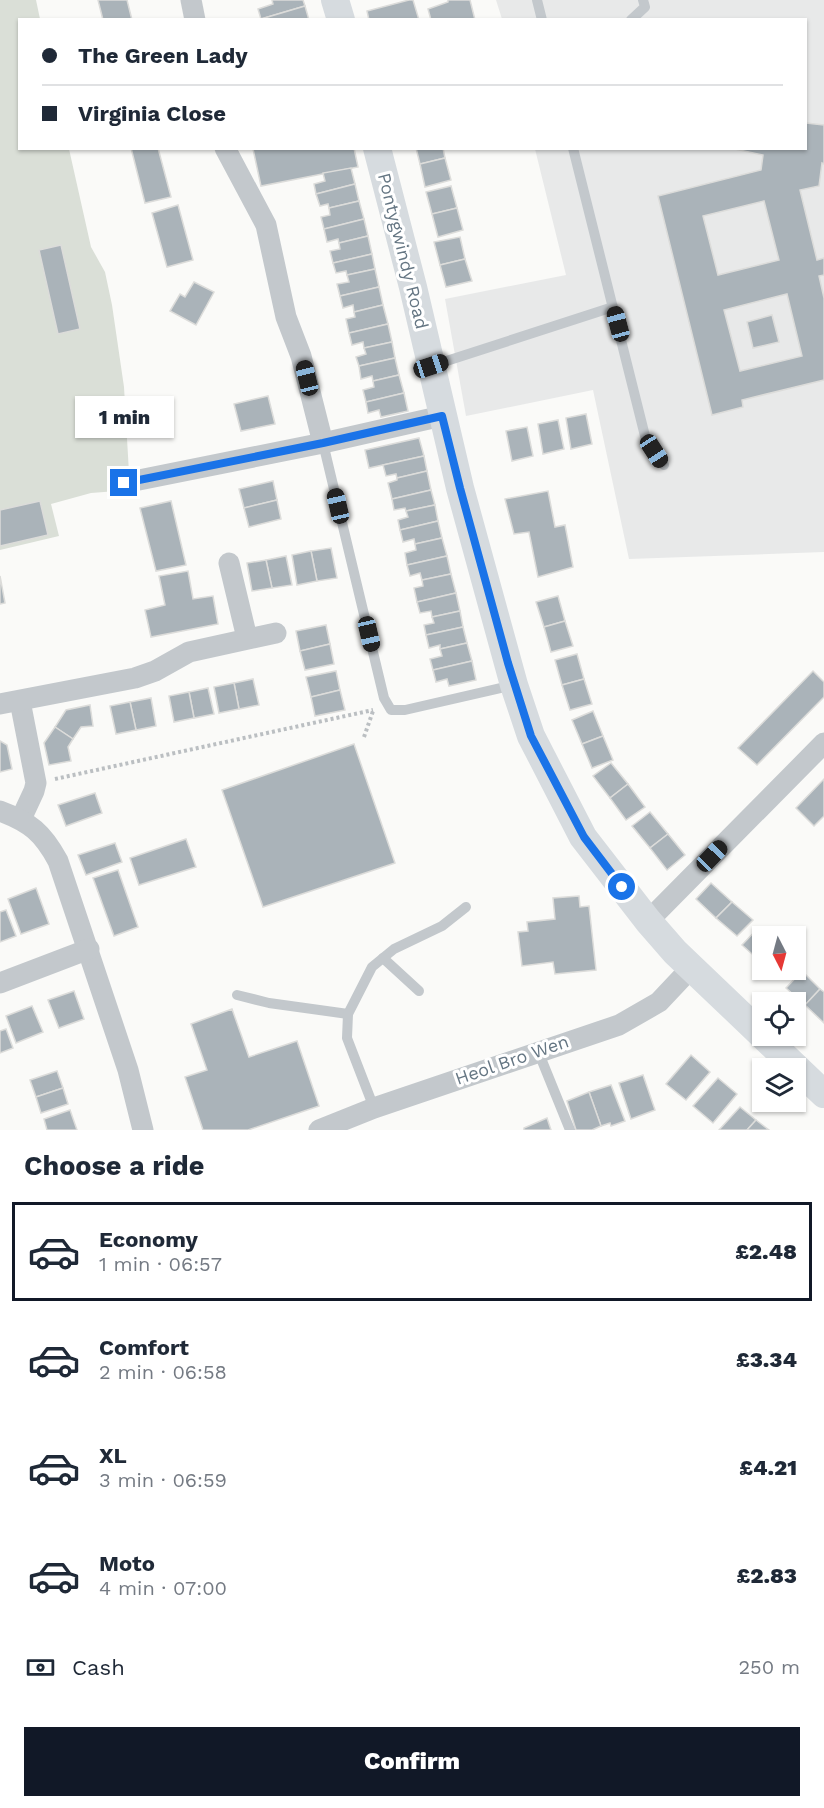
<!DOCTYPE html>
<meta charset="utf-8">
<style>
body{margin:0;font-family:"Work Sans",sans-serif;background:#f6f6f7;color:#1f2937;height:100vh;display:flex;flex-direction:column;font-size:22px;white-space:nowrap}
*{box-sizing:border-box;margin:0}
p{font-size:20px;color:#747a83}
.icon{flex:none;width:33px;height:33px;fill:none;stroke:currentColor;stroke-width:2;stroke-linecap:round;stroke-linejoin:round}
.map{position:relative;height:1130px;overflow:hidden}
.side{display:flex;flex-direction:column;background:#fff;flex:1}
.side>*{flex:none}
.top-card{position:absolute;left:18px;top:18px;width:789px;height:132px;border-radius:0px;box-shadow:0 2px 4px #0004;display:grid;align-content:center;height:132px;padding:0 24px;background:#fff}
.needle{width:39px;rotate:174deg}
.controls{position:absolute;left:752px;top:926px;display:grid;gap:12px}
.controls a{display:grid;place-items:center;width:54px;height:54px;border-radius:0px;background:#fff;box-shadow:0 2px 4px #0004;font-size:30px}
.end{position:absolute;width:27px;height:27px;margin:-14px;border:8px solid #1a73e8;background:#fff;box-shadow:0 0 0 3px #fff}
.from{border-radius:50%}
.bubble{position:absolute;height:42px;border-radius:0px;background:#fff;box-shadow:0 2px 4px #0004;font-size:20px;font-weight:800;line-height:42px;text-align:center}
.car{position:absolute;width:18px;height:36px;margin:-18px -9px;border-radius:8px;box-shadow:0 0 4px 2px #0007;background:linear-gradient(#222 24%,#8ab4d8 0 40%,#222 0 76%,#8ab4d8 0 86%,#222 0)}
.top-card b{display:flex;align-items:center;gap:21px;height:57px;font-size:22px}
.top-card b+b{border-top:2px solid #e0e1e3}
.top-card i{width:15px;height:15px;background:#1f2937}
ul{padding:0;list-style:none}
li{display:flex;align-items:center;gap:18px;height:99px;margin:0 12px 9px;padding:0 12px;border:3px solid transparent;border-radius:0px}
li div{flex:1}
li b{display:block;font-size:22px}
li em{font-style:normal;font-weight:800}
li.on{border-color:#111827}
li>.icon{width:54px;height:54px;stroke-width:1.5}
h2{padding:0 24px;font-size:27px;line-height:72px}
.pay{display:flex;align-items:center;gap:15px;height:66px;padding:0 24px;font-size:22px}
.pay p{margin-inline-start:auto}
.button{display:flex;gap:12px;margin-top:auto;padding:12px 24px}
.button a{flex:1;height:69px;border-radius:0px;background:#111827;color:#fff;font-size:24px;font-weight:800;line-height:69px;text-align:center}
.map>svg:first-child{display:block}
.built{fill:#e8e9e9}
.green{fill:#dadfd7}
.building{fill:#aab3b9;stroke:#dcdcda;stroke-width:1.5;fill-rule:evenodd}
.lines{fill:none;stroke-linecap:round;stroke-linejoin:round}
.path{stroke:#bbbfc2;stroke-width:4;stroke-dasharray:3 3;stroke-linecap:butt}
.service{stroke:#c3c8cc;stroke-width:10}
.minor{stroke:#c3c8cc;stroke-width:21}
.secondary{stroke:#d6dbdf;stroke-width:28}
.route{stroke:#1a73e8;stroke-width:8}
.labels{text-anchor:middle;stroke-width:6;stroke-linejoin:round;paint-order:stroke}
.street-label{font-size:18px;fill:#657683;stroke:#fff}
</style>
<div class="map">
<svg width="824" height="1130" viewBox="0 0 824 1130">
<rect width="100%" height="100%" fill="#fafaf8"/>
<path class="built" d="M 496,0 L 824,0 L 824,552 L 629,559 L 593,390 L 466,416 L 445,299 L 566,275 L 535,149 L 806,148 L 806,20 L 502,19 Z"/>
<path class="green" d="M 0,0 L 36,0 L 40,19 L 20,20 L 20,148 L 69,149 L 91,247 L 105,272 L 112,305 L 124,387 L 130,490 L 91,493 L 51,504 L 59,536 L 0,550 Z"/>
<g class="building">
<path d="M 98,0 L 127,0 L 132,20 L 103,20 Z"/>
<path d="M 272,0 L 303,0 L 305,6 L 261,19 L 258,9 L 273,4 Z"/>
<path d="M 409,0 L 413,0 L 419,20 L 369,20 L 367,11 Z"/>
<path d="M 448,0 L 470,0 L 475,20 L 431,20 L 428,9 L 448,2 Z"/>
<path d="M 305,6 L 309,20 L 261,19 Z"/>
<path d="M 806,123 L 824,125 L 824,164 L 822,163 L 819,186 L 800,190 L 817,260 L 824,258 L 824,275 L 819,276 L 824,298 L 824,380 L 742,400 L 743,407 L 712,415 L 658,196 L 761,170 L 763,155 L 730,148 L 806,148 ZM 764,201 L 779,260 L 718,275 L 703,216 ZM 787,294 L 802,356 L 740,371 L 724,310 Z"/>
<path d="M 131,148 L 158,148 L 171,197 L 145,203 Z"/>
<path d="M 354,148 L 358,167 L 261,186 L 253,149 Z"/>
<path d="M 416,148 L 443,148 L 445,158 L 420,164 Z"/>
<path d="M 445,158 L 451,180 L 425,187 L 420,164 Z"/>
<path d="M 351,168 L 355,184 L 316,194 L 314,184 L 325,181 L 323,173 Z"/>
<path d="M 355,184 L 359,201 L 329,208 L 328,204 L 320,206 L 316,194 Z"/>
<path d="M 451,186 L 457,208 L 432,214 L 426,192 Z"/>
<path d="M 359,201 L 364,219 L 324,229 L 321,217 L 330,215 L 329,208 Z"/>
<path d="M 178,205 L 193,260 L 167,267 L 152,213 Z"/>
<path d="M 457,208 L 463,230 L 438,237 L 432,214 Z"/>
<path d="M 364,219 L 368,236 L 339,243 L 338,239 L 327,242 L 324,229 Z"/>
<path d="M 368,236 L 372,254 L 333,263 L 330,251 L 340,249 L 339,243 Z"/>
<path d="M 460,237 L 465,259 L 440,265 L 434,242 Z"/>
<path d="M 61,245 L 80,329 L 58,334 L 39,250 Z"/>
<path d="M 372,254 L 375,269 L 347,275 L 346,271 L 336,273 L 333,263 Z"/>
<path d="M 465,259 L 472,281 L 446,287 L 440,265 Z"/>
<path d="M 375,269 L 379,287 L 340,296 L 337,284 L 349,282 L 347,275 Z"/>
<path d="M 194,282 L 214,292 L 196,325 L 170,311 L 180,294 L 185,297 Z"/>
<path d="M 379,287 L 383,305 L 354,312 L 353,305 L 343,308 L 340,296 Z"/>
<path d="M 383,305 L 388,324 L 349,333 L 346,319 L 355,317 L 354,312 Z"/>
<path d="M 772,315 L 779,342 L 753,348 L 747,322 Z"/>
<path d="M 388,324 L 392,342 L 364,348 L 363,342 L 352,345 L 349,333 Z"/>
<path d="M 392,342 L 395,358 L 359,366 L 356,357 L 366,354 L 364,348 Z"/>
<path d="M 395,358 L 399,375 L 373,381 L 372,376 L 361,379 L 359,366 Z"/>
<path d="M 399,375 L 404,393 L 366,402 L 363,390 L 374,387 L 373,381 Z"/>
<path d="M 404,393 L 408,411 L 381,417 L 379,410 L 368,413 L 366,402 Z"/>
<path d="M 268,396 L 275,424 L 241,431 L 234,404 Z"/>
<path d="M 586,414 L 592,444 L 571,449 L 566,418 Z"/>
<path d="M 558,420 L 564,449 L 543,454 L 538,424 Z"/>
<path d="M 527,427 L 533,456 L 512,461 L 506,431 Z"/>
<path d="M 419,438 L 424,456 L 369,468 L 365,450 Z"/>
<path d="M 424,456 L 427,471 L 397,478 L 396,474 L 386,476 L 383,465 Z"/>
<path d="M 427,471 L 431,490 L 392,499 L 388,483 L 397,480 L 397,478 Z"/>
<path d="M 273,481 L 277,500 L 244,508 L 239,489 Z"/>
<path d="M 431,490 L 435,505 L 406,511 L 405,508 L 394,510 L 392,499 Z"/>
<path d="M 548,491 L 555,527 L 565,525 L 573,567 L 538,577 L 529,532 L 514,534 L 505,499 Z"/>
<path d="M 277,500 L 281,519 L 249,527 L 244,508 Z"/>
<path d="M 40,501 L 48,535 L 0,546 L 0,510 Z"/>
<path d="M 171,501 L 186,565 L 156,571 L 140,508 Z"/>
<path d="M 435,505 L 438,521 L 400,530 L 398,520 L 408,517 L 406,511 Z"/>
<path d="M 438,521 L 442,538 L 415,544 L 414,539 L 403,542 L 400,530 Z"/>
<path d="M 442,538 L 447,556 L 407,565 L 405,553 L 416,550 L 415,544 Z"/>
<path d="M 331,548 L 337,578 L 317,581 L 311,551 Z"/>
<path d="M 311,551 L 317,581 L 297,585 L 292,555 Z"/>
<path d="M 286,556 L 292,585 L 272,588 L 266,560 Z"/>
<path d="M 447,556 L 451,574 L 422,580 L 420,573 L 410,576 L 407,565 Z"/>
<path d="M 266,560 L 272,588 L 252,591 L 247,563 Z"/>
<path d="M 188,571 L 193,599 L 213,596 L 218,624 L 151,637 L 145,610 L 165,605 L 159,576 Z"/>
<path d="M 451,574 L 456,593 L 417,602 L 414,588 L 423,586 L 422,580 Z"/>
<path d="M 0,576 L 5,603 L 0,604 Z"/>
<path d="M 456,593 L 460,611 L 432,617 L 431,611 L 420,613 L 417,602 Z"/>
<path d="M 558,596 L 565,621 L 544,627 L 536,602 Z"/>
<path d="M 460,611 L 463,627 L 426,635 L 424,625 L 434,623 L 432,617 Z"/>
<path d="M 565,621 L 573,646 L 551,652 L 544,627 Z"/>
<path d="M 326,625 L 330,644 L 300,651 L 296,631 Z"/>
<path d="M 463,627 L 467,643 L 440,649 L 440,645 L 429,648 L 426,635 Z"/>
<path d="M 467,643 L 472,661 L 433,670 L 430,659 L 442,656 L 440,649 Z"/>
<path d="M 330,644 L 334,664 L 305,670 L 300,651 Z"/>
<path d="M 577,654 L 584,679 L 562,685 L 555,660 Z"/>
<path d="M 472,661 L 476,680 L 449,686 L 447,679 L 436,682 L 433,670 Z"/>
<path d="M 336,671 L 340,690 L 311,697 L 306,677 Z"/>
<path d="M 813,671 L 824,682 L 824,697 L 757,765 L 738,748 Z"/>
<path d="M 253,679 L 259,705 L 239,709 L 234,683 Z"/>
<path d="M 584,679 L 592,704 L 570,710 L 562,685 Z"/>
<path d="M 234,683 L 239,709 L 219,713 L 214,687 Z"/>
<path d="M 208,688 L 214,714 L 194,718 L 189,692 Z"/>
<path d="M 340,690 L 345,710 L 315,716 L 311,697 Z"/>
<path d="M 189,692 L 194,718 L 174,722 L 169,696 Z"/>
<path d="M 151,698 L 156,726 L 136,730 L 130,702 Z"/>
<path d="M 130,702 L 136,730 L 116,734 L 110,706 Z"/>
<path d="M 90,705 L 93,726 L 81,727 L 73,739 L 55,727 L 66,710 Z"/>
<path d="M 593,711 L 603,736 L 582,744 L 572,720 Z"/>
<path d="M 55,727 L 73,739 L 68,747 L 71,761 L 49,765 L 44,743 Z"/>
<path d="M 603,736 L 613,760 L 592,768 L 582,744 Z"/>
<path d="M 0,741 L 7,745 L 12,769 L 0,772 Z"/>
<path d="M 354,744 L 395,863 L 263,907 L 222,790 Z"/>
<path d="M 611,763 L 628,784 L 610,798 L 593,776 Z"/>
<path d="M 824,779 L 824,816 L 814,826 L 796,808 Z"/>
<path d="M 628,784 L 645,807 L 626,820 L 610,798 Z"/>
<path d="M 95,793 L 102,813 L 66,826 L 58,805 Z"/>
<path d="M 650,812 L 668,834 L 650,848 L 632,826 Z"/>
<path d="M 668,834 L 685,855 L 667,870 L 650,848 Z"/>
<path d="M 186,839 L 196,867 L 139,885 L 130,858 Z"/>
<path d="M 115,843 L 122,862 L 86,875 L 78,855 Z"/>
<path d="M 118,870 L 138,927 L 114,936 L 93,878 Z"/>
<path d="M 711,883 L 732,902 L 716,918 L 696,899 Z"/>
<path d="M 36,888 L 49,924 L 21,934 L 8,899 Z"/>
<path d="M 579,896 L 580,907 L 589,906 L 596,970 L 555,974 L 553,962 L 522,966 L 518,932 L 528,931 L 527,922 L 555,919 L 553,898 Z"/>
<path d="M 732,902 L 753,920 L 737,936 L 716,918 Z"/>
<path d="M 6,910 L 16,936 L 0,942 L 0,912 Z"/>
<path d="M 758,928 L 766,936 L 762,936 L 761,962 L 742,945 Z"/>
<path d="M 768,969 L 789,969 L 779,979 Z"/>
<path d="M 802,971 L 820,989 L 805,1005 L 786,988 Z"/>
<path d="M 820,989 L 824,992 L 824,1023 L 805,1005 Z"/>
<path d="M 74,991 L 84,1019 L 59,1028 L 48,1000 Z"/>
<path d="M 32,1006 L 43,1032 L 16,1043 L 6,1016 Z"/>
<path d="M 232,1009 L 249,1057 L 297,1041 L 319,1106 L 248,1130 L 203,1130 L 185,1077 L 207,1070 L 191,1024 Z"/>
<path d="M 6,1029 L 13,1048 L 0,1053 L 0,1031 Z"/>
<path d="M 691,1055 L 710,1072 L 686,1100 L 666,1084 Z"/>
<path d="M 57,1071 L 63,1088 L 36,1097 L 30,1080 Z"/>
<path d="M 643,1075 L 655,1110 L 631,1119 L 619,1083 Z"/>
<path d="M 718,1078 L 737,1094 L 713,1123 L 693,1106 Z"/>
<path d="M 611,1085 L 625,1121 L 611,1126 L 610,1123 L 601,1126 L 589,1092 Z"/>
<path d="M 63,1088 L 68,1104 L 41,1113 L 36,1097 Z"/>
<path d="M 589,1092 L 601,1126 L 592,1130 L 576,1130 L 567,1101 Z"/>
<path d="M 740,1107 L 756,1120 L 747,1130 L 719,1130 Z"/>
<path d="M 70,1110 L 77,1130 L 47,1130 L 44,1119 Z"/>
<path d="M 547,1118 L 551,1130 L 524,1130 L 524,1128 Z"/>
<path d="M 756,1120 L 769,1130 L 747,1130 Z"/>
</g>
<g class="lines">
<g class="path">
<path d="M 364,737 L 373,711"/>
<path d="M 55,779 L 373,710"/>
</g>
<g class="service">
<path d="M 537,0 L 542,20"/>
<path d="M 631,20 L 645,7 L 643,0"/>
<path d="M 573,148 L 645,436 L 664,465"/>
<path d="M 431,366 L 613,307"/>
<path d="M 323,443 L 384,698 L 391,710 L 405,710 L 514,685"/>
<path d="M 383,958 L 419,991"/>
<path d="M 237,995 L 269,1003 L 348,1014"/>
<path d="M 538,1051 L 570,1130"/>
<path d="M 374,1108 L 347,1038 L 348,1014 L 372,967 L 394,949 L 442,926 L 466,907"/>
</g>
<g class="minor">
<path d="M 191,0 L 195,20"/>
<path d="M 225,148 L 266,225 L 286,317 L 301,356 L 323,443"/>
<path d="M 124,483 L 323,443 L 442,416"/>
<path d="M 229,563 L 247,638"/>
<path d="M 20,701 L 36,783 L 34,791 L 21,819"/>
<path d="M 0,704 L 135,678 L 155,671 L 189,652 L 276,633"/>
<path d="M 0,811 C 30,822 43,833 58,861 L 128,1070 L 143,1130"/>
<path d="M 648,921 L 824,743"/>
<path d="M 0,983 L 89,949"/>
<path d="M 319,1130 L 374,1108 L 619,1025 L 659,1002 L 691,968"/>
</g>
<g class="secondary">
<path d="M 335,0 L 341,20"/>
<path d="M 377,148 L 413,287 L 460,488 L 514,685 L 531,736 L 583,837 L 648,921 L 675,952 L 824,1094"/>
</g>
</g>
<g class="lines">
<path class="route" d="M 124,483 L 323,443 L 442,416 L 460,488 L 508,663 L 531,736 L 584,837 L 622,887"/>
</g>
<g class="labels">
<g class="street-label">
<text transform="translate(403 251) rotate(76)" y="6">Pontygwindy Road</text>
<text transform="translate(512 1060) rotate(-19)" y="6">Heol Bro Wen</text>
</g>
</g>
</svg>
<div class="controls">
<a><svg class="needle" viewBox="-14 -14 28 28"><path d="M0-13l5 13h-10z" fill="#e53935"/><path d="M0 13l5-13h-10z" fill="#747a83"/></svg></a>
<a><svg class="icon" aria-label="locate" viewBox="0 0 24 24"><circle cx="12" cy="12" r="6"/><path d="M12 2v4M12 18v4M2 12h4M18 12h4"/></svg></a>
<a><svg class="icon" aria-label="layers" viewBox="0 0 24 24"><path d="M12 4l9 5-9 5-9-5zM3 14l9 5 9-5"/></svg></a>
</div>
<i class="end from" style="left:622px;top:887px"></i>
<i class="end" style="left:124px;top:483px"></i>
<div class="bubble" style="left:75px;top:396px;width:99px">1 min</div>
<i class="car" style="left:618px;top:324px;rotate:345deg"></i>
<i class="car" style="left:431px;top:366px;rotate:72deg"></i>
<i class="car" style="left:307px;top:378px;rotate:346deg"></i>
<i class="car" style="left:654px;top:451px;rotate:147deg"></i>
<i class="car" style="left:338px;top:506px;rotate:347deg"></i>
<i class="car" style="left:369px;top:634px;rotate:167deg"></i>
<i class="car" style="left:712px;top:856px;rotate:44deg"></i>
<div class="top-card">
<b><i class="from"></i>The Green Lady</b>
<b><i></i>Virginia Close</b>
</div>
</div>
<section class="side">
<h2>Choose a ride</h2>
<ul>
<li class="on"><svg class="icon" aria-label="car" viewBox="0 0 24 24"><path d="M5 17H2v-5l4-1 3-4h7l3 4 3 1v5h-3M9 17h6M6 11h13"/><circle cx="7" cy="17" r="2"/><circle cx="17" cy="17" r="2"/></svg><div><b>Economy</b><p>1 min · 06:57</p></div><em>£2.48</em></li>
<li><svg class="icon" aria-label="car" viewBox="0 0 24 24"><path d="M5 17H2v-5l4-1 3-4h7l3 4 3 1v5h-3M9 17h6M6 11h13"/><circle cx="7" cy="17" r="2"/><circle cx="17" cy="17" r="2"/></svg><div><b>Comfort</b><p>2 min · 06:58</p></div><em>£3.34</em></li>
<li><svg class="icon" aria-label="car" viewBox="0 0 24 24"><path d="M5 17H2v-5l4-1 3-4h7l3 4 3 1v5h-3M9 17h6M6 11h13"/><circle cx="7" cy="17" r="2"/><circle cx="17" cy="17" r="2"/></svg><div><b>XL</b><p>3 min · 06:59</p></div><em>£4.21</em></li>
<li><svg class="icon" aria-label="car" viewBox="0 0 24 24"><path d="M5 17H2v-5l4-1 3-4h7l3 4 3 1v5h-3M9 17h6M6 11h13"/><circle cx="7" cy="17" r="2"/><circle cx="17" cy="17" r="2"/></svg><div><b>Moto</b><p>4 min · 07:00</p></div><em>£2.83</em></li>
</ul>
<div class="pay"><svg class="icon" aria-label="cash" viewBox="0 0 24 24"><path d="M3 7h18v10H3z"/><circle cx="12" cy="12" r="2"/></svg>Cash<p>250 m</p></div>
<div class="button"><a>Confirm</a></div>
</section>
